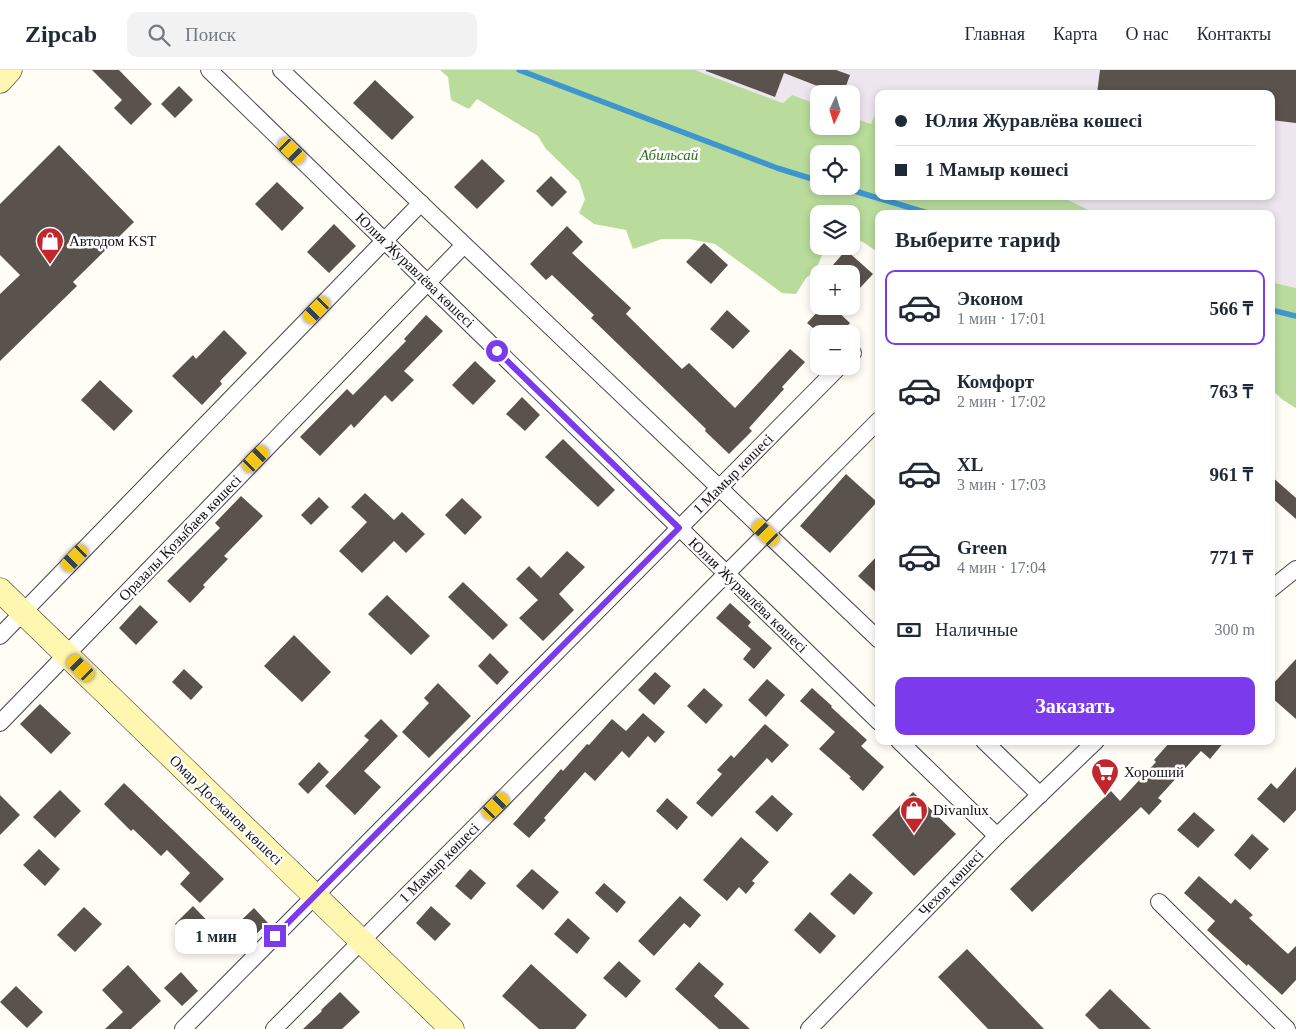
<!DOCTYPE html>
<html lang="ru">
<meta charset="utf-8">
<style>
body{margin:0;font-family:"Times New Roman",serif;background:#f2f2f3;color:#1f2937;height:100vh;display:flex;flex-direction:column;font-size:19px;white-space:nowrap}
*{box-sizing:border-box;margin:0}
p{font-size:16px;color:#747a83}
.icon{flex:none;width:28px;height:28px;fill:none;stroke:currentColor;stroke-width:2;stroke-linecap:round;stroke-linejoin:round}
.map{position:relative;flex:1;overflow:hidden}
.panel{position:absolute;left:875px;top:140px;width:400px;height:535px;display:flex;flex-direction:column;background:#fff;border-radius:10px;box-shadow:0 2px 8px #0003}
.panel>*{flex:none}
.top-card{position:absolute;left:875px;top:20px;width:400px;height:110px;border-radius:10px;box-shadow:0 2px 8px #0003;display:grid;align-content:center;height:110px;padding:0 20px;background:#fff}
.needle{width:32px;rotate:184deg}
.fabs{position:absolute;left:810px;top:15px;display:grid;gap:10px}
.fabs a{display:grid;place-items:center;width:50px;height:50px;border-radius:10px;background:#fff;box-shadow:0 2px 8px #0003;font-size:25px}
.end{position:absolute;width:22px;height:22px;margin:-11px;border:6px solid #7c3aed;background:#fff;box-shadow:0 0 0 2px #fff}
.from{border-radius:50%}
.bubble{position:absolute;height:35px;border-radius:10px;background:#fff;box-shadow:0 2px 8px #0003;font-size:16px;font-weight:800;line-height:35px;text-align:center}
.car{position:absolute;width:15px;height:30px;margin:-15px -8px;border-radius:6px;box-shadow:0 0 4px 1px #0007;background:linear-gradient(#f5c518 24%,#345 0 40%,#f5c518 0 76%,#345 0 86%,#f5c518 0)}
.top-card b{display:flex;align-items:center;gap:18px;height:48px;font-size:19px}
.top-card b+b{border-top:1px solid #e0e1e3}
.top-card i{width:12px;height:12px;background:#1f2937}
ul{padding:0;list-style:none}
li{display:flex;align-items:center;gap:15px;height:75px;margin:0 10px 8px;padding:0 10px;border:2px solid transparent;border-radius:10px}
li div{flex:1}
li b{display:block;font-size:19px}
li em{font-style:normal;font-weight:800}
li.active{border-color:#7c3aed}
li>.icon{width:45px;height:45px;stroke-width:1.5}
h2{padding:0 20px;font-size:22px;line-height:60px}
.pay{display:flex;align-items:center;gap:12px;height:55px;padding:0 20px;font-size:19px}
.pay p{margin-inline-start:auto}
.primary-button{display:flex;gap:10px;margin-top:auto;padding:10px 20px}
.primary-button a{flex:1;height:58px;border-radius:10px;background:#7c3aed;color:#fff;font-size:20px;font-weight:800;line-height:58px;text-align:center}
header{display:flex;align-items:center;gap:30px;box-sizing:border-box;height:70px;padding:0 25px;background:#fff;border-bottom:1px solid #e0e1e3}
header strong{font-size:24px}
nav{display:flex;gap:28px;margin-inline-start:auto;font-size:18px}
.search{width:350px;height:45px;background:#f2f2f3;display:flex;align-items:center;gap:12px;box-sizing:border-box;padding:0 18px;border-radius:10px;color:#747a83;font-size:19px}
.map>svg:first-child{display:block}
.industrial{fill:#eee6ef}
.forest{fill:#b9dc9c;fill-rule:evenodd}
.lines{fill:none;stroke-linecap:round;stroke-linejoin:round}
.stream{stroke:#3f96cf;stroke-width:5.5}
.building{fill:#5a524d}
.street-casing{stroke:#444;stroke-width:18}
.secondary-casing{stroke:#333;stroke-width:25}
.street{stroke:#fff;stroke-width:16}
.secondary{stroke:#fff6b0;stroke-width:24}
.route{stroke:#7c3aed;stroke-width:6}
.labels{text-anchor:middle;stroke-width:5;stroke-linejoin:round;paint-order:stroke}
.park-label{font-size:15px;font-style:italic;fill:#2f6b1f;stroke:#fff}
.poi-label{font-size:15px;fill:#111;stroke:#fff;text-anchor:start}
.street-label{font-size:15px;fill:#111;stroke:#fff}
</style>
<header>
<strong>Zipcab</strong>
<div class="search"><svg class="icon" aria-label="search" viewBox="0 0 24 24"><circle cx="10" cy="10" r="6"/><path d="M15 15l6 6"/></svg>Поиск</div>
<nav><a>Главная</a><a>Карта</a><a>О нас</a><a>Контакты</a></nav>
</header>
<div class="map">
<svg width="1296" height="959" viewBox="0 0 1296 959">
<rect width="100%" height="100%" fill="#fffdf5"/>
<path class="industrial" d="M 695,0 L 1296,0 L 1296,218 L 1271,212 L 1271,144 L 1097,144 L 1060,126 L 1271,126 L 1271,24 L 879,24 L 879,36 L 878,36 L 871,54 L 851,47 L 851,24 L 819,24 L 819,35 L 792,25 L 783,33 Z"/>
<g class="forest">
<path d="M 440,0 L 695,0 L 783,33 L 792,25 L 819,35 L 819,56 L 851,56 L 851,47 L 871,54 L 878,36 L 879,36 L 879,126 L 1060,126 L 1097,144 L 879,144 L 879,183 L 863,172 L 851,168 L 851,144 L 819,144 L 819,176 L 829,176 L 824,181 L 815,201 L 806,208 L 796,224 L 782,223 L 715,174 L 689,169 L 662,169 L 633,179 L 626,160 L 594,154 L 579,143 L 585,129 L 579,111 L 546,79 L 538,66 L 477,29 L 469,39 L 451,30 L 448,7 ZM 819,84 L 851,84 L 851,116 L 819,116 Z"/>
<path d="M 1271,212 L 1296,218 L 1296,338 L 1283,330 L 1271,319 Z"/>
</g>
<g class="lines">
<g class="stream">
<path d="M 519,0 L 777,98 L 819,111"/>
<path d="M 838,116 L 931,144"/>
<path d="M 1271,240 L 1296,246"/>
</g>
</g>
<g class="building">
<path d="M 92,0 L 119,0 L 152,34 L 131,55 L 114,38 L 122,30 Z"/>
<path d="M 706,0 L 836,0 L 850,5 L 843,24 L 838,24 L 784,3 L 775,27 L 706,1 Z"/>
<path d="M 1100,0 L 1296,0 L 1296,53 L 1271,50 L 1271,24 L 1097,24 Z"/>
<path d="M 375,10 L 414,47 L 392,70 L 353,33 Z"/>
<path d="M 179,16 L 193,30 L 175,48 L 161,34 Z"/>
<path d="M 59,75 L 134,152 L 73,212 L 77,216 L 0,291 L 0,224 L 20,205 L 0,185 L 0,134 Z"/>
<path d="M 482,89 L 505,111 L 477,139 L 454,117 Z"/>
<path d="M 551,106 L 567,122 L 552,137 L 536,121 Z"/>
<path d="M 277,112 L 304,138 L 282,161 L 255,134 Z"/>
<path d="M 334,154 L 356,176 L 329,203 L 307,182 Z"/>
<path d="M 567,156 L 583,172 L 572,183 L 631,238 L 626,244 L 682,299 L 689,293 L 735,338 L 790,279 L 805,292 L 782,317 L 784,319 L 749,358 L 752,361 L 729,384 L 705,361 L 706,359 L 591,248 L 594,245 L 552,205 L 546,210 L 530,194 Z"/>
<path d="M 704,173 L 728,195 L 711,214 L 686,192 Z"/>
<path d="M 846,180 L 873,204 L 859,219 L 851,211 L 851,204 L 843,204 L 833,195 Z"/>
<path d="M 823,236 L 832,236 L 850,253 L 840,264 L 820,264 L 807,253 Z"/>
<path d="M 727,240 L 750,261 L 733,279 L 710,259 Z"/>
<path d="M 426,245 L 443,261 L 404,301 L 414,310 L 392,332 L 385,325 L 354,358 L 351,354 L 320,386 L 300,367 L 347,319 L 353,325 L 406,271 L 404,269 Z"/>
<path d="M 224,260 L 247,283 L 220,311 L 222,314 L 202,335 L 172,306 L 193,285 L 196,289 Z"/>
<path d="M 475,291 L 496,311 L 473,335 L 452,315 Z"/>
<path d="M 100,310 L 133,341 L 114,361 L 81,330 Z"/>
<path d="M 522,327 L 540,345 L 525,361 L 506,344 Z"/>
<path d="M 563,369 L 615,420 L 598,437 L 545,387 Z"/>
<path d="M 846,404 L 877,432 L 830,483 L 800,456 Z"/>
<path d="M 1271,406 L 1296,428 L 1296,449 L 1271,427 Z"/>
<path d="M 365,423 L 394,450 L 402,442 L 425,464 L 406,483 L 394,471 L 362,503 L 339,481 L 367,452 L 351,437 Z"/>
<path d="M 241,426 L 263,446 L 224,486 L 228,489 L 203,515 L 205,517 L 190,533 L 167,511 L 220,458 L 215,453 Z"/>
<path d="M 319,427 L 329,437 L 311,455 L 301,445 Z"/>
<path d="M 462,428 L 482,447 L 465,465 L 445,445 Z"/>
<path d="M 567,481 L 585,497 L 559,524 L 574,540 L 543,571 L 519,548 L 538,530 L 516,509 L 529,496 L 541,508 Z"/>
<path d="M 879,484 L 879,525 L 858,506 Z"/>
<path d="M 463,512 L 508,555 L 493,570 L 448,527 Z"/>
<path d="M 387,525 L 430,566 L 411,585 L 368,544 Z"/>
<path d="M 730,533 L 751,552 L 748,556 L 772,578 L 754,599 L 743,589 L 751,579 L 716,548 Z"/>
<path d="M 140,535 L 158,552 L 136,575 L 119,558 Z"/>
<path d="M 294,565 L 331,602 L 302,632 L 264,596 Z"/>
<path d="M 490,583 L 509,602 L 497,615 L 478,596 Z"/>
<path d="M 1296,589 L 1296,649 L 1271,627 L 1271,616 Z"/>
<path d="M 184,599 L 203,617 L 191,630 L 172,612 Z"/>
<path d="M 655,602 L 671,616 L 654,635 L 638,620 Z"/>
<path d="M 767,609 L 785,625 L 766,647 L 748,630 Z"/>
<path d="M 438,613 L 471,646 L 429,688 L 402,662 L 429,633 L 424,628 Z"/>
<path d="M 704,618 L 723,635 L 706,654 L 687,636 Z"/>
<path d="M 812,618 L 832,636 L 831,637 L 867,670 L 861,676 L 884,697 L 863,721 L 849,708 L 851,707 L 819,679 L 835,662 L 800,631 Z"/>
<path d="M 40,634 L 71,663 L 51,684 L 20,654 Z"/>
<path d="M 643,643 L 665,662 L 655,673 L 648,666 L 629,688 L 622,681 L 595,711 L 585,702 L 544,748 L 546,750 L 529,768 L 513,754 L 561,699 L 563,701 L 587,674 L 589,675 L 612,649 L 626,661 Z"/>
<path d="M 381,649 L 398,666 L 364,701 L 381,717 L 355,745 L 325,716 L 369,670 L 364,666 Z"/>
<path d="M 765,654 L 789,675 L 772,693 L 767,688 L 712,747 L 696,733 L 722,704 L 717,700 L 731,685 L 734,688 Z"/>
<path d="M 1171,671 L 1225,671 L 1210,689 L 1201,681 L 1158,728 L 1162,731 L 1149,745 L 1141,737 L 1032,842 L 1010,819 L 1111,721 L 1120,731 L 1156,692 L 1154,690 Z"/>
<path d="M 319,692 L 329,702 L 308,724 L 298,714 Z"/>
<path d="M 1296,697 L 1296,740 L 1284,753 L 1257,729 L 1271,713 L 1277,719 Z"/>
<path d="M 124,713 L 224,809 L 200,833 L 180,814 L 190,803 L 167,780 L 161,786 L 133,759 L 131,761 L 104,734 Z"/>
<path d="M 60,720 L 81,741 L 55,768 L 33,747 Z"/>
<path d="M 913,722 L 956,764 L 914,806 L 872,765 Z"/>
<path d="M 0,725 L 20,745 L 0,765 Z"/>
<path d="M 772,725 L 793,744 L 777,762 L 755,742 Z"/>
<path d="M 667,728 L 688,747 L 677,760 L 656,741 Z"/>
<path d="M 1194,742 L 1215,760 L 1198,778 L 1177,760 Z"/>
<path d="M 1252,764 L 1269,779 L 1250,800 L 1234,785 Z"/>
<path d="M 741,767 L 769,792 L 752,811 L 755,813 L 746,824 L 739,817 L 727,831 L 703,810 Z"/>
<path d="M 39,779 L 60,799 L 45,816 L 23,795 Z"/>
<path d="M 470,799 L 486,813 L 471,830 L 455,816 Z"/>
<path d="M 532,799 L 559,822 L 543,840 L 516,816 Z"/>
<path d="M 850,803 L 873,823 L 854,845 L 830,824 Z"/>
<path d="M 1199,806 L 1231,834 L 1235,829 L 1253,845 L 1249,848 L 1288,884 L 1296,876 L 1296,910 L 1282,925 L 1248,894 L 1247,896 L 1207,860 L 1215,851 L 1184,823 Z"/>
<path d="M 604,813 L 626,832 L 617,843 L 595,823 Z"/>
<path d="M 680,826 L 701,845 L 690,858 L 684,853 L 654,886 L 638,871 Z"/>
<path d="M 193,836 L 220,864 L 201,882 L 175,854 Z"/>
<path d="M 431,836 L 451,854 L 435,871 L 416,853 Z"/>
<path d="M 84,837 L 102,854 L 75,882 L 57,865 Z"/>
<path d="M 254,838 L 268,853 L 243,876 L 229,862 Z"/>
<path d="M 810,842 L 836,866 L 820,884 L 794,860 Z"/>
<path d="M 568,848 L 590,868 L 577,884 L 554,864 Z"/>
<path d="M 967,879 L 1044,959 L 988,959 L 938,907 Z"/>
<path d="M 619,891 L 641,911 L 626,928 L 603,908 Z"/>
<path d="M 699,892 L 724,914 L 714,926 L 750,959 L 719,959 L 675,919 Z"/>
<path d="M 531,894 L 587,945 L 575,959 L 539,959 L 502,926 Z"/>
<path d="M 128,895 L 161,931 L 131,959 L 105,959 L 123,942 L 102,920 Z"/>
<path d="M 181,902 L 198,921 L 182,936 L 164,918 Z"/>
<path d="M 16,916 L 43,942 L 27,958 L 0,932 Z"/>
<path d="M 1110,919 L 1151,959 L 1099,959 L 1085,945 Z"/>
<path d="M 340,922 L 360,942 L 342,959 L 303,959 L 322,941 L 321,940 Z"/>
</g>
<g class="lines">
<g class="street-casing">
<g id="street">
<path d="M 209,0 L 879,652"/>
<path d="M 281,0 L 879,570"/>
<path d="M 851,284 L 853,283"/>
<path d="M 1271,519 L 1296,499"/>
<path d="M 0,566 L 421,133"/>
<path d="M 0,653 L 464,175"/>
<path d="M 899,671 L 997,766"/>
<path d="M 984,671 L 1040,725"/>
<path d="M 1159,832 L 1287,959"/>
<path d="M 183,959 L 840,296"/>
<path d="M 274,959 L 879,350"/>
<path d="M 809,959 L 997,766 L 1096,671"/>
</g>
</g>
<g class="secondary-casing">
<g id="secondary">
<path d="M 0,11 L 10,0"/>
<path d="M 0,520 L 452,959"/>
</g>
</g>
<use href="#street" class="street"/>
<use href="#secondary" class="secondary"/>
</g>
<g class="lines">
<path class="route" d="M 275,866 L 679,458 L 497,281"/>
</g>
<defs>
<g id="shop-pin" transform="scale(1.4375)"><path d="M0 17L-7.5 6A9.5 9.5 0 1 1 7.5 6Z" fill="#c4262e" stroke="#fff"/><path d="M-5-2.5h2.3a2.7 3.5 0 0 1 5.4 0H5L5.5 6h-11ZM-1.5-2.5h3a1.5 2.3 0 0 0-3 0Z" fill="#fff"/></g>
<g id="supermarket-pin" transform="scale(1.4375)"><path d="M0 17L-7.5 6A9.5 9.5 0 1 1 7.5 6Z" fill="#c4262e" stroke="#fff"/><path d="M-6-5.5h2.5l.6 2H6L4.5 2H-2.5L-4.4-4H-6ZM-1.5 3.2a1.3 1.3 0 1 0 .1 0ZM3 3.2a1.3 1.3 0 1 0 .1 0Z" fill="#fff"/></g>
</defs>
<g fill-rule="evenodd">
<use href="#shop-pin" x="50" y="171"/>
<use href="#supermarket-pin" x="1105" y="702"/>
<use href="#shop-pin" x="914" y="740"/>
</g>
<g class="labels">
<g class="park-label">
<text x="669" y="90">Абильсай</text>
</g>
<g class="poi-label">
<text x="69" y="176">Автодом KST</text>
<text x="1124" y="707">Хороший</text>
<text x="933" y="745">Divanlux</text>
</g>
<g class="street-label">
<text transform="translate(415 200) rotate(44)" y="5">Юлия Журавлёва көшесі</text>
<text transform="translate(733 404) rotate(-45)" y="5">1 Мамыр көшесі</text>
<text transform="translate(180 468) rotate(-46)" y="5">Оразалы Қозыбаев көшесі</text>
<text transform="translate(748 525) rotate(44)" y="5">Юлия Журавлёва көшесі</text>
<text transform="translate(226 740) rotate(44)" y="5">Омар Досжанов көшесі</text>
<text transform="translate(439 793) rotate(-45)" y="5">1 Мамыр көшесі</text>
<text transform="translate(951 813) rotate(-46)" y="5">Чехов көшесі</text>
</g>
</g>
</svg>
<div class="fabs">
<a><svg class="needle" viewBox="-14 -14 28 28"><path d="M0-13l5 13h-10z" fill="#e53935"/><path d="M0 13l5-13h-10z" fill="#747a83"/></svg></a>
<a><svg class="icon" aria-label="locate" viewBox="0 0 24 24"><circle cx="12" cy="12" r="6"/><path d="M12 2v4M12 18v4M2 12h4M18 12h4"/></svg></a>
<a><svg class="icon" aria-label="layers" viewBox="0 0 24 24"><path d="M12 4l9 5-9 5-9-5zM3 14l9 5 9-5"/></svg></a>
<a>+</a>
<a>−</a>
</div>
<i class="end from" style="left:497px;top:281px"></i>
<i class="end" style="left:275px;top:866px"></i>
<div class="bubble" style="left:175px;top:849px;width:82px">1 мин</div>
<i class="car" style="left:292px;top:81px;rotate:134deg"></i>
<i class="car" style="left:317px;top:240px;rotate:224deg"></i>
<i class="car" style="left:256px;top:389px;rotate:44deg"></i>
<i class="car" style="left:766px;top:463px;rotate:314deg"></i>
<i class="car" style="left:75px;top:488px;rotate:224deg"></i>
<i class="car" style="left:81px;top:598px;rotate:314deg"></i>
<i class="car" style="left:496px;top:736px;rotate:45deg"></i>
<div class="top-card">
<b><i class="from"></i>Юлия Журавлёва көшесі</b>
<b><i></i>1 Мамыр көшесі</b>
</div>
<section class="panel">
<h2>Выберите тариф</h2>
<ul>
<li class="active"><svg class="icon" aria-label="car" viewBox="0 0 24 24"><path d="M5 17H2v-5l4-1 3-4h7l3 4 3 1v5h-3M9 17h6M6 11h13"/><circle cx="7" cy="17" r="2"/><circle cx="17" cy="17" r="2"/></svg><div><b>Эконом</b><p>1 мин · 17:01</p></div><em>566 ₸</em></li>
<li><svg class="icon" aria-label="car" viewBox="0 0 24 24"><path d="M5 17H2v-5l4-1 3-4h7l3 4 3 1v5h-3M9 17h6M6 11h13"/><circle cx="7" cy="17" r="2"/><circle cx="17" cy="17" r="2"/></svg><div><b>Комфорт</b><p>2 мин · 17:02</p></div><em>763 ₸</em></li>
<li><svg class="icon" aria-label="car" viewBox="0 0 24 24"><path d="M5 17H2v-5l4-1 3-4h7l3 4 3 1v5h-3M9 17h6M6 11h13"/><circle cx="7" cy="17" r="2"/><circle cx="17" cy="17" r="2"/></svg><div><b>XL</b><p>3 мин · 17:03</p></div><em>961 ₸</em></li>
<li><svg class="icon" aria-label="car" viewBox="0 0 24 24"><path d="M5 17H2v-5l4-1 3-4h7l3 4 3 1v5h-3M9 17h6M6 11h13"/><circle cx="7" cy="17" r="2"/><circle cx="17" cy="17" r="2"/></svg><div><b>Green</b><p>4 мин · 17:04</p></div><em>771 ₸</em></li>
</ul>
<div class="pay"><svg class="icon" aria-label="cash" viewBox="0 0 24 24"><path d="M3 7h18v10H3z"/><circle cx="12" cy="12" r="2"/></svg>Наличные<p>300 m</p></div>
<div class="primary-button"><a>Заказать</a></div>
</section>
</div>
